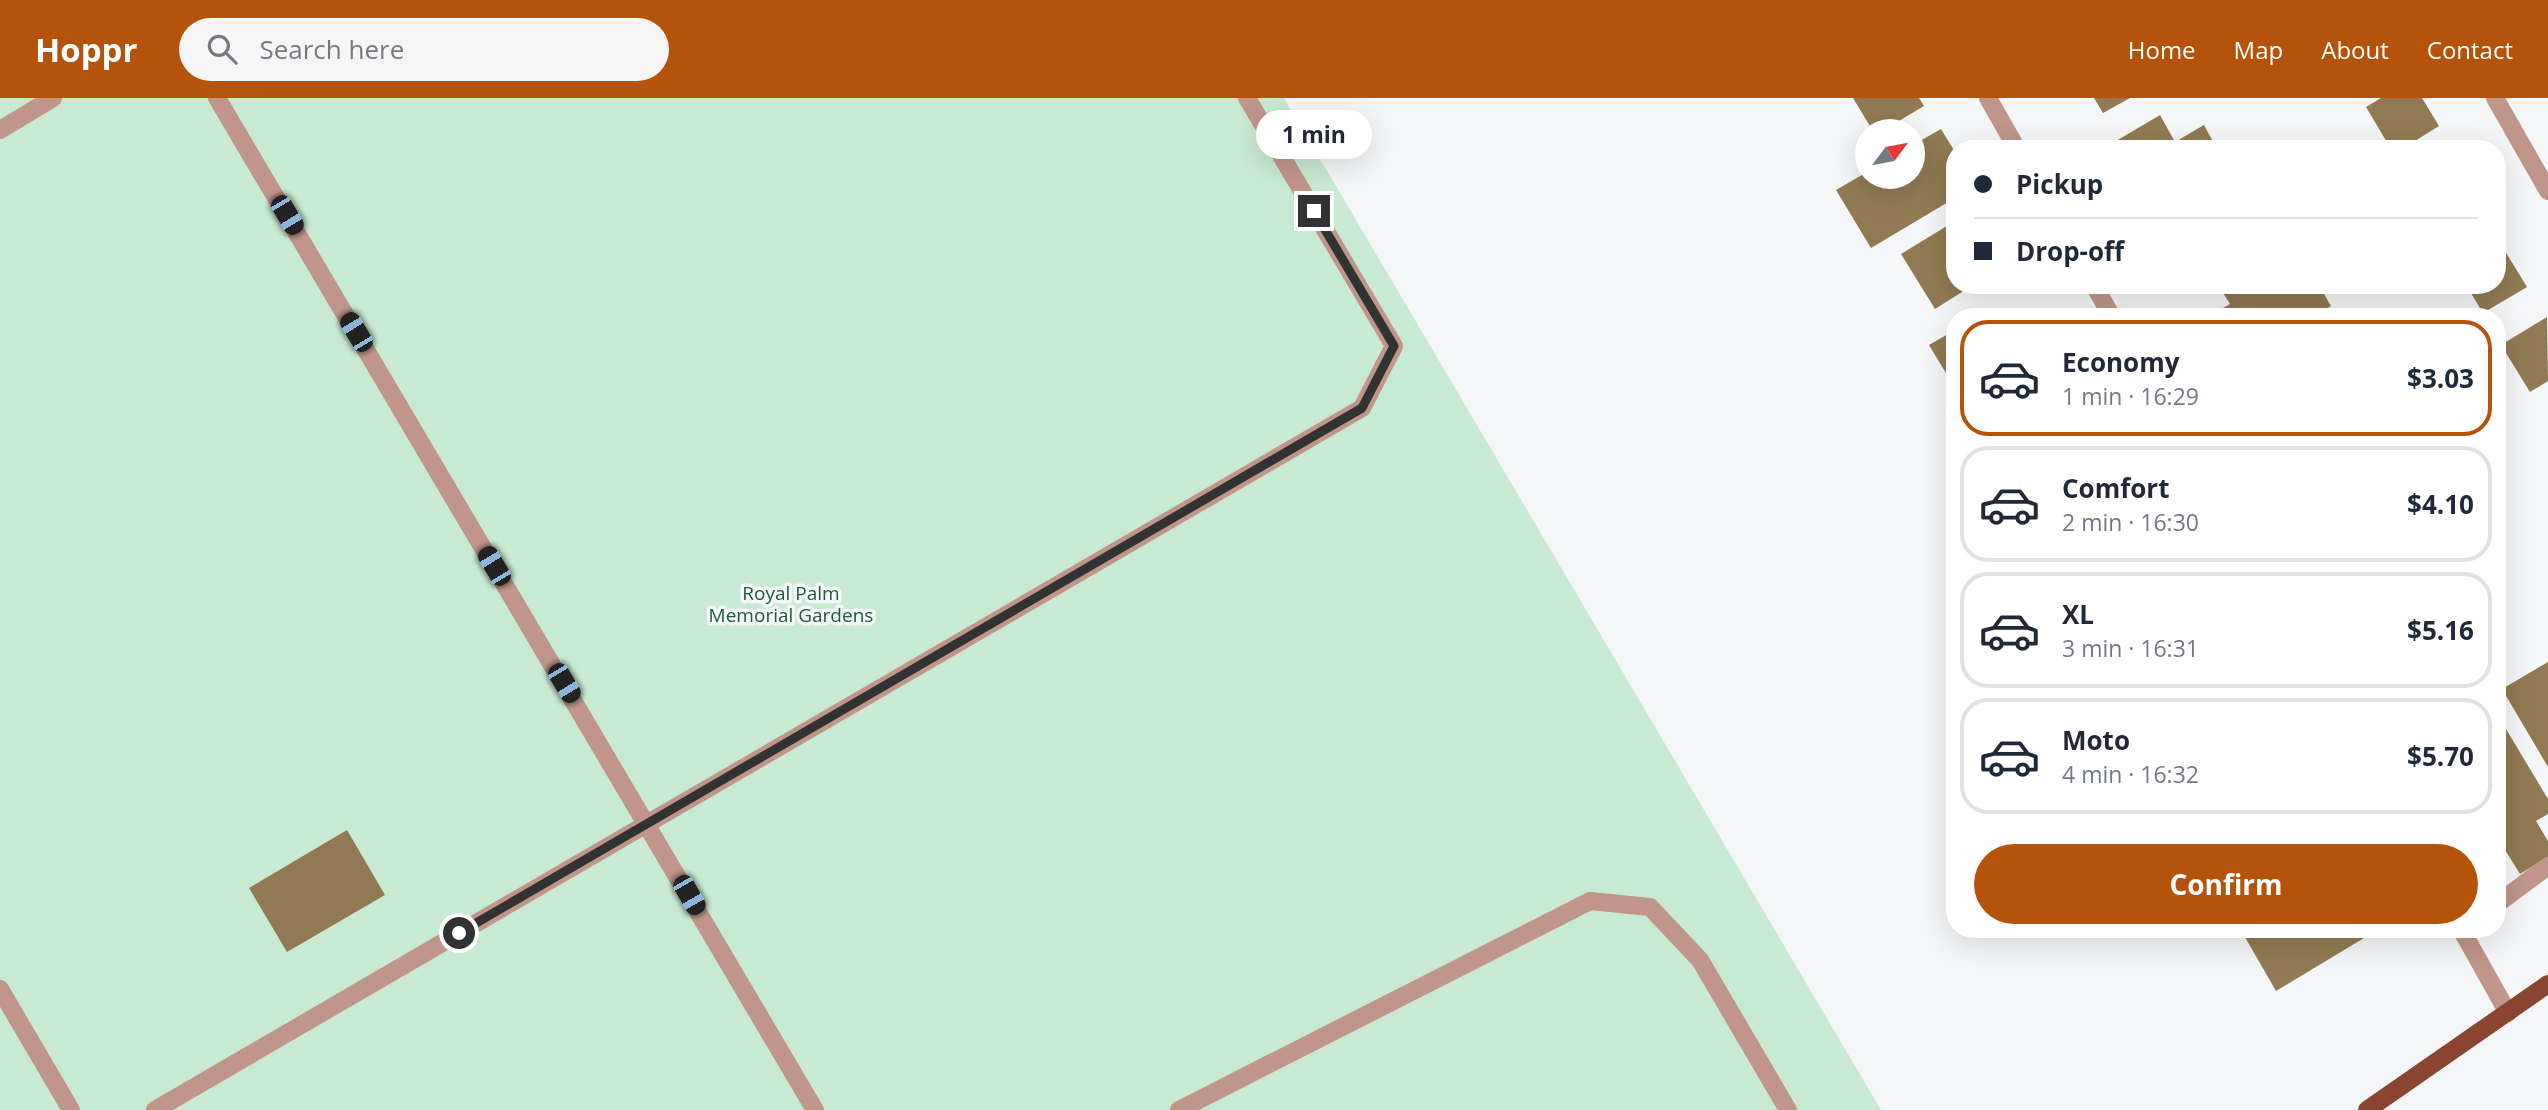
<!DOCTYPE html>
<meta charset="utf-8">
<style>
body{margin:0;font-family:"Open Sans",sans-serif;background:#f6f6f7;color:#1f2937;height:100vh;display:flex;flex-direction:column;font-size:26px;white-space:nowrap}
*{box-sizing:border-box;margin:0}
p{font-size:23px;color:#747a83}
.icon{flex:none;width:38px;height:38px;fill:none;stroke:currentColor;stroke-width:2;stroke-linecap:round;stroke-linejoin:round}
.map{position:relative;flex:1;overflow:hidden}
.details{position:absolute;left:1946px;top:210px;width:560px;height:630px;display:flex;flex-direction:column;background:#fff;border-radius:28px;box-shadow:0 7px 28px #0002}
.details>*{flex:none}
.banner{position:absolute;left:1946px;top:42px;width:560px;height:154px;border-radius:28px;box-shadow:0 7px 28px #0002;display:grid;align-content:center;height:154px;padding:0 28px;background:#fff}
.needle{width:46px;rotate:58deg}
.fabs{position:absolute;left:1855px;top:21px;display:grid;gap:14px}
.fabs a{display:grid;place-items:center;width:70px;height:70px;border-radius:50%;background:#fff;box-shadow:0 7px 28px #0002;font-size:35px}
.end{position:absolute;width:32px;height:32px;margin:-16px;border:9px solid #313232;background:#fff;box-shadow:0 0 0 4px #fff}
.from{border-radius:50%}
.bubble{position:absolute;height:49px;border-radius:24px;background:#fff;box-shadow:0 7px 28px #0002;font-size:23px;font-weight:700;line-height:49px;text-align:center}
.car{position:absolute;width:21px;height:42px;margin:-21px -10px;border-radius:9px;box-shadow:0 0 5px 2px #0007;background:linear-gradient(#222 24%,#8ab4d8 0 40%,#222 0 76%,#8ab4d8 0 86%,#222 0)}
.banner b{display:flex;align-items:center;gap:24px;height:66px;font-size:26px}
.banner b+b{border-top:2px solid #e0e1e3}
.banner i{width:18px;height:18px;background:#1f2937}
ul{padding:12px 0 0;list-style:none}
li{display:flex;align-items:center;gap:21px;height:116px;margin:0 14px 10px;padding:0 14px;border:4px solid #e0e1e3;border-radius:28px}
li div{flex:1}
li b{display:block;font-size:26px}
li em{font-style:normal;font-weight:700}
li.current{border-color:#b45309}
li>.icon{width:63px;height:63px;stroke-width:1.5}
.action{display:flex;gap:14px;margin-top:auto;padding:14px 28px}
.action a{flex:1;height:80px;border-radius:42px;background:#b45309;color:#fff;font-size:28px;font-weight:700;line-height:80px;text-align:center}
header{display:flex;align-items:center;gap:42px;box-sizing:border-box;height:98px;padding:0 35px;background:#b45309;color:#fff}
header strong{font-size:33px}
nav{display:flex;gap:38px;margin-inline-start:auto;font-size:24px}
.search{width:490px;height:63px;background:#f6f6f7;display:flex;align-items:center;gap:18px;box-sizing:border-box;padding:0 24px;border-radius:38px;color:#747a83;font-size:26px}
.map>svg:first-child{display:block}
.green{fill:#c8e9d2}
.building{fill:#917a53}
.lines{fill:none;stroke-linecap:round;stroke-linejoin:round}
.minor{stroke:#c0958a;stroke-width:18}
.major{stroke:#8b4430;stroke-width:18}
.route{stroke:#313232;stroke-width:9}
.labels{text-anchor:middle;stroke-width:7;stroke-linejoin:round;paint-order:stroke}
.park-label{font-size:19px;fill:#1b5d37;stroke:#f4f6f8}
</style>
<header>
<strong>Hoppr</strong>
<div class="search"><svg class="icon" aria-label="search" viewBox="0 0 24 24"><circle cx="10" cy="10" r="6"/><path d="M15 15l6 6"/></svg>Search here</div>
<nav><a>Home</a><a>Map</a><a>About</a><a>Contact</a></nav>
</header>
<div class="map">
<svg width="2548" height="1012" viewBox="0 0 2548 1012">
<rect width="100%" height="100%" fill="#f4f6f8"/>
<path class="green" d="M 0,0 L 1284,0 L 1881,1012 L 0,1012 Z"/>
<g class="building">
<path d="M 1853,0 L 1919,0 L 1924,8 L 1882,33 L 1873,33 Z"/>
<path d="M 2094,0 L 2130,0 L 2103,15 Z"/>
<path d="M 2381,0 L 2422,0 L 2439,28 L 2402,51 L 2391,51 L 2366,9 Z"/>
<path d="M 2160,17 L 2175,44 L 2204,27 L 2217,51 L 2120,51 L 2116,43 Z"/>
<path d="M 1941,31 L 1955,54 L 1955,100 L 1871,150 L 1836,92 L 1867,74 L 1867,79 L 1913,79 L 1913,47 Z"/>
<path d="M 1955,123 L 1955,187 L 1973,187 L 1935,211 L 1901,156 Z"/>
<path d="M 2497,140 L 2527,189 L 2483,215 L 2466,187 L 2497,187 Z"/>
<path d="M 2218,187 L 2287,187 L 2290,192 L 2297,187 L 2319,187 L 2331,208 L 2312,219 L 2212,219 L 2211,217 L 2230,206 Z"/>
<path d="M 2442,187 L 2462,187 L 2447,196 Z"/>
<path d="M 2547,219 L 2548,283 L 2530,294 L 2501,247 Z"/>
<path d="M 1955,232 L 1955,290 L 1929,247 Z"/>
<path d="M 2548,564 L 2548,669 L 2502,591 Z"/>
<path d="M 2497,616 L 2548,701 L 2548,716 L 2536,723 L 2548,743 L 2548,759 L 2520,776 L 2497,739 L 2497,711 L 2502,708 L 2497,699 Z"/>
<path d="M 347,732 L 385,797 L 287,854 L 249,790 Z"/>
<path d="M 2247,831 L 2379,831 L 2276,893 L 2242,834 Z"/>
</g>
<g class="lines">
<g class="minor">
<path d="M 217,0 L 815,1012"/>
<path d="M 1988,0 L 2017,51"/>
<path d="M 2495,0 L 2548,93"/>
<path d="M 0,32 L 53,0"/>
<path d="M 2094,187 L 2112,219"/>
<path d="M 2497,806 L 2548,768"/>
<path d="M 2461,831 L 2508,915"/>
<path d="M 0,891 L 71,1012"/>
<path d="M 155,1012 L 1362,310 L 1394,248 L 1247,0"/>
<path d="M 1179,1012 L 1590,803 L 1650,809 L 1700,862 L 1788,1012"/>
</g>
<path class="major" d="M 2367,1012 L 2548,886"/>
</g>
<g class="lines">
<path class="route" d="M 459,835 L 1362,310 L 1394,248 L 1314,113"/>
</g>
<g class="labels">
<g class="park-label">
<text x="791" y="502">Royal Palm<tspan x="791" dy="22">Memorial Gardens</tspan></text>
</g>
</g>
</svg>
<div class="fabs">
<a><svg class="needle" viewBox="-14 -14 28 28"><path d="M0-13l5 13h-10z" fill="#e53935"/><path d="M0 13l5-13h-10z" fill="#747a83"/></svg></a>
</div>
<i class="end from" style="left:459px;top:835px"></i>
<i class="end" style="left:1314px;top:113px"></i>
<div class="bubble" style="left:1256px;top:12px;width:116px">1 min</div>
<i class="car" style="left:287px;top:117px;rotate:149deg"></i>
<i class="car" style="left:356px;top:234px;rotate:329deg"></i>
<i class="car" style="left:494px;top:468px;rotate:329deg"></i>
<i class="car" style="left:564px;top:585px;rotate:149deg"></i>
<i class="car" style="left:689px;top:797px;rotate:150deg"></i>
<div class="banner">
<b><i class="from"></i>Pickup</b>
<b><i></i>Drop-off</b>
</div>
<section class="details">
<ul>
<li class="current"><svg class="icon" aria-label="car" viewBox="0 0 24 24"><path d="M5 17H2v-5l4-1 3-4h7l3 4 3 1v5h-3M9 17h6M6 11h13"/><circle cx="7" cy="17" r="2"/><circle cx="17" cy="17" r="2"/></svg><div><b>Economy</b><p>1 min · 16:29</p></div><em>$3.03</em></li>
<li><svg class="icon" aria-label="car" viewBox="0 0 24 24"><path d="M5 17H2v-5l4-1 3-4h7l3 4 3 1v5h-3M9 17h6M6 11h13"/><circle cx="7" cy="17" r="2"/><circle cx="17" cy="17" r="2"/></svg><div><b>Comfort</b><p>2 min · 16:30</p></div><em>$4.10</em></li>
<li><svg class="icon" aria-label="car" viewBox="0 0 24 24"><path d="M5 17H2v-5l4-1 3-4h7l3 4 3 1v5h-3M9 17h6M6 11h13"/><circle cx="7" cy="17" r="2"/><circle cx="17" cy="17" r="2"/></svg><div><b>XL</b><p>3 min · 16:31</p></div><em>$5.16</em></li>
<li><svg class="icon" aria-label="car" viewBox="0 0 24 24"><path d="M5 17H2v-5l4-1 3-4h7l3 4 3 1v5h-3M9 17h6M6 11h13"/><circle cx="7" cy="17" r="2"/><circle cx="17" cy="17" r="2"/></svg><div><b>Moto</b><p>4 min · 16:32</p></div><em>$5.70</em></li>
</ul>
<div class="action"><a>Confirm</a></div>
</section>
</div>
